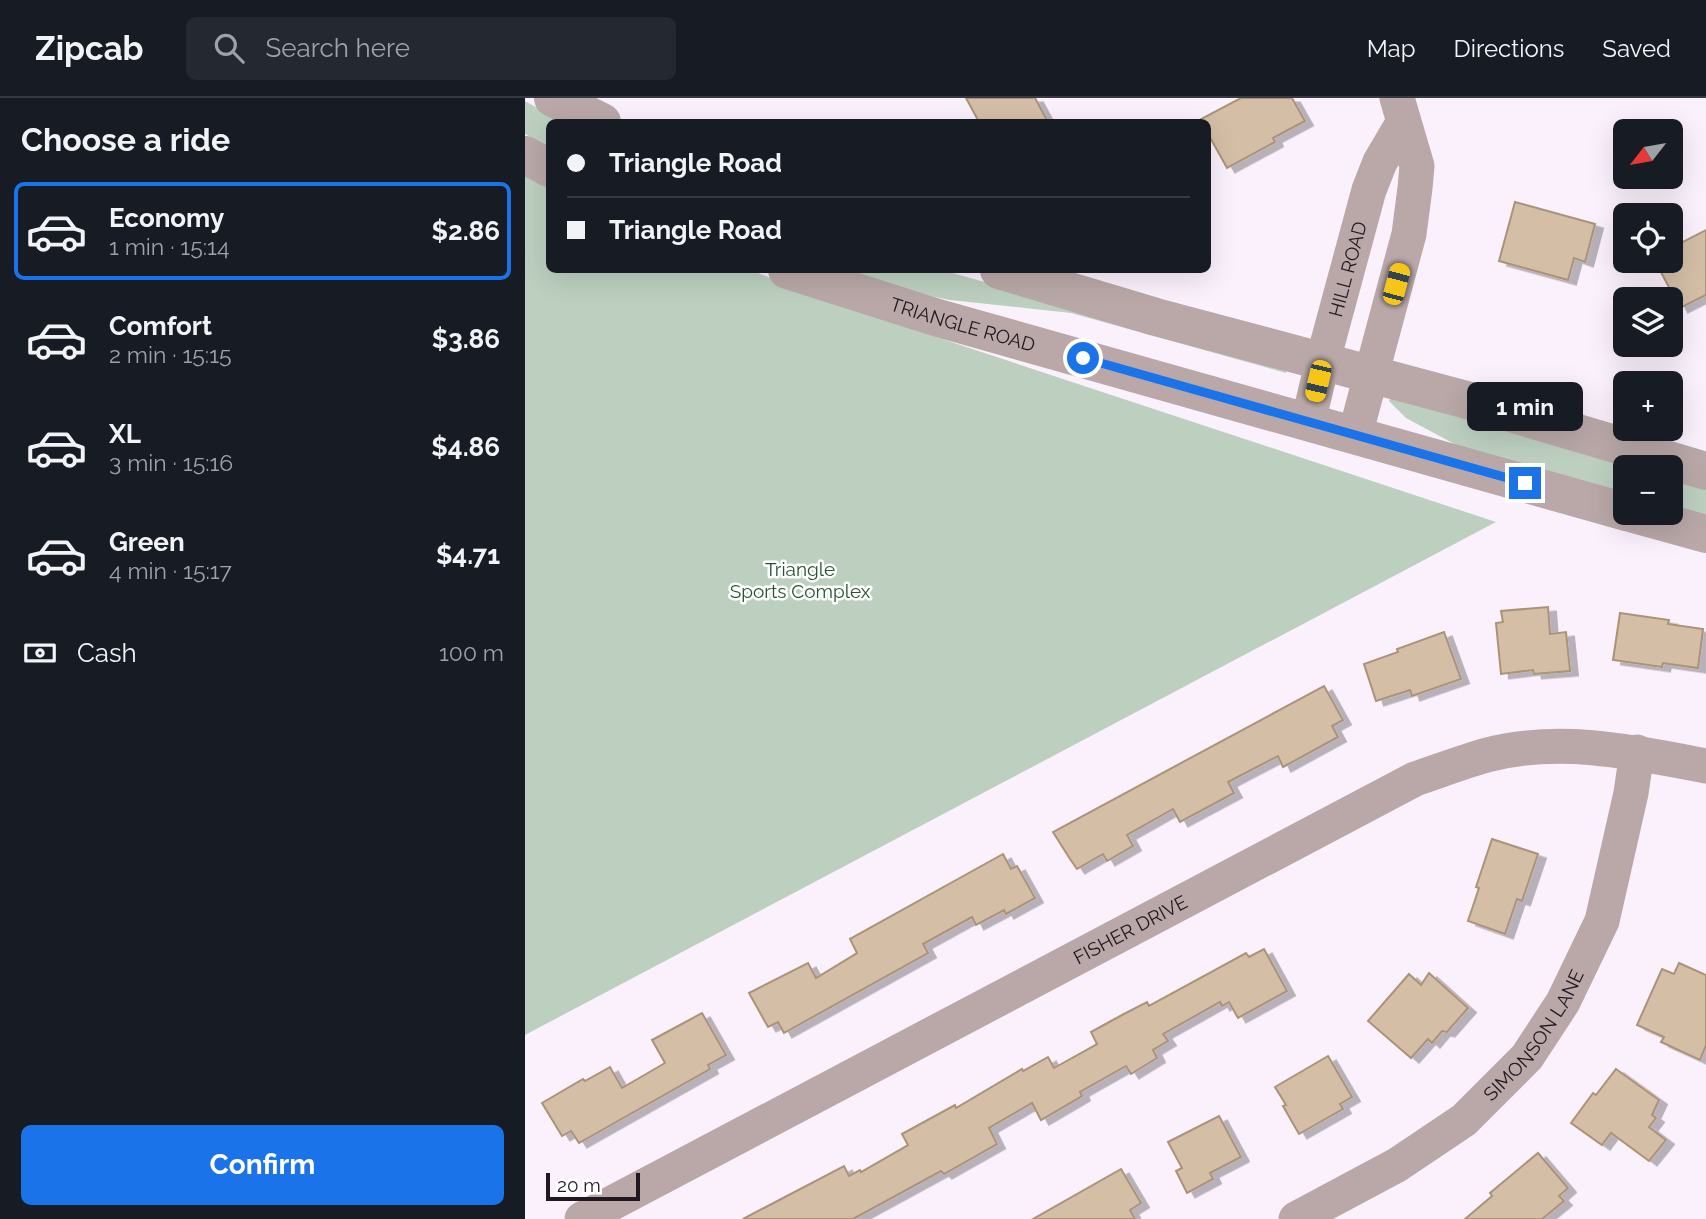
<!DOCTYPE html>
<meta charset="utf-8">
<style>
body{margin:0;font-family:Raleway,sans-serif;background:#242831;color:#f1f3f6;height:100vh;display:flex;flex-direction:column;font-size:26px;white-space:nowrap}
*{box-sizing:border-box;margin:0}
p{font-size:23px;color:#9ea1a6}
.icon{flex:none;width:38px;height:38px;fill:none;stroke:currentColor;stroke-width:2;stroke-linecap:round;stroke-linejoin:round}
.map{position:relative;flex:1;overflow:hidden}
.details{display:flex;flex-direction:column;background:#171b24;width:525px}
.details>*{flex:none}
.hud{position:absolute;left:21px;top:21px;width:665px;height:154px;border-radius:10px;box-shadow:0 7px 28px #0002;display:grid;align-content:center;height:154px;padding:0 21px;background:#171b24}
.needle{width:46px;rotate:239deg}
.buttons{position:absolute;left:1088px;top:21px;display:grid;gap:14px}
.buttons a{display:grid;place-items:center;width:70px;height:70px;border-radius:10px;background:#171b24;box-shadow:0 7px 28px #0002;font-size:35px}
.scale{position:absolute;left:21px;bottom:18px;width:94px;box-sizing:border-box;padding-left:7px;border:4px solid #201721;border-top:0;font-size:19px;line-height:24px;white-space:nowrap;color:#201721;-webkit-text-stroke:5px #fff;paint-order:stroke}
.end{position:absolute;width:32px;height:32px;margin:-16px;border:9px solid #1a73e8;background:#fff;box-shadow:0 0 0 4px #fff}
.from{border-radius:50%}
.bubble{position:absolute;height:49px;border-radius:10px;background:#171b24;box-shadow:0 7px 28px #0002;font-size:23px;font-weight:700;line-height:49px;text-align:center}
.car{position:absolute;width:21px;height:42px;margin:-21px -10px;border-radius:9px;box-shadow:0 0 5px 2px #0007;background:linear-gradient(#f5c518 24%,#345 0 40%,#f5c518 0 76%,#345 0 86%,#f5c518 0)}
.hud b{display:flex;align-items:center;gap:24px;height:66px;font-size:26px}
.hud b+b{border-top:2px solid #363941}
.hud i{width:18px;height:18px;background:#f1f3f6}
ul{padding:0;list-style:none}
li{display:flex;align-items:center;gap:21px;height:98px;margin:0 14px 10px;padding:0 7px;border:4px solid transparent;border-radius:10px}
li div{flex:1}
li b{display:block;font-size:26px}
li em{font-style:normal;font-weight:700}
li.selected{border-color:#1a73e8}
li>.icon{width:63px;height:63px;stroke-width:1.5}
h2{padding:0 21px;font-size:32px;line-height:84px}
.pay{display:flex;align-items:center;gap:18px;height:77px;padding:0 21px;font-size:26px}
.pay p{margin-inline-start:auto}
.button{display:flex;gap:14px;margin-top:auto;padding:14px 21px}
.button a{flex:1;height:80px;border-radius:10px;background:#1a73e8;color:#fff;font-size:28px;font-weight:700;line-height:80px;text-align:center}
header{display:flex;align-items:center;gap:42px;box-sizing:border-box;height:98px;padding:0 35px;background:#171b24;border-bottom:2px solid #363941}
header strong{font-size:33px}
nav{display:flex;gap:38px;margin-inline-start:auto;font-size:24px}
.search{width:490px;height:63px;background:#242831;display:flex;align-items:center;gap:18px;box-sizing:border-box;padding:0 24px;border-radius:10px;color:#9ea1a6;font-size:26px}
main{display:flex;flex:1;min-height:0}
.map>svg:first-child{display:block}
.green{fill:#bdd0c0}
.building{fill:#d4bea6;stroke:#aa9379;stroke-width:2;filter:url(#shadow)}
.lines{fill:none;stroke-linecap:round;stroke-linejoin:round}
.minor{stroke:#b9a8a7;stroke-width:35}
.tertiary{stroke:#b9a8a7;stroke-width:38}
.route{stroke:#1a73e8;stroke-width:9}
.labels{text-anchor:middle;stroke-width:5;stroke-linejoin:round;paint-order:stroke}
.street-label{font-size:19px;fill:#201721;stroke:#fff}
.park-label{font-size:19px;fill:#285031;stroke:#fff}
</style>
<header>
<strong>Zipcab</strong>
<div class="search"><svg class="icon" aria-label="search" viewBox="0 0 24 24"><circle cx="10" cy="10" r="6"/><path d="M15 15l6 6"/></svg>Search here</div>
<nav><a>Map</a><a>Directions</a><a>Saved</a></nav>
</header>
<main>
<section class="details">
<h2>Choose a ride</h2>
<ul>
<li class="selected"><svg class="icon" aria-label="car" viewBox="0 0 24 24"><path d="M5 17H2v-5l4-1 3-4h7l3 4 3 1v5h-3M9 17h6M6 11h13"/><circle cx="7" cy="17" r="2"/><circle cx="17" cy="17" r="2"/></svg><div><b>Economy</b><p>1 min · 15:14</p></div><em>$2.86</em></li>
<li><svg class="icon" aria-label="car" viewBox="0 0 24 24"><path d="M5 17H2v-5l4-1 3-4h7l3 4 3 1v5h-3M9 17h6M6 11h13"/><circle cx="7" cy="17" r="2"/><circle cx="17" cy="17" r="2"/></svg><div><b>Comfort</b><p>2 min · 15:15</p></div><em>$3.86</em></li>
<li><svg class="icon" aria-label="car" viewBox="0 0 24 24"><path d="M5 17H2v-5l4-1 3-4h7l3 4 3 1v5h-3M9 17h6M6 11h13"/><circle cx="7" cy="17" r="2"/><circle cx="17" cy="17" r="2"/></svg><div><b>XL</b><p>3 min · 15:16</p></div><em>$4.86</em></li>
<li><svg class="icon" aria-label="car" viewBox="0 0 24 24"><path d="M5 17H2v-5l4-1 3-4h7l3 4 3 1v5h-3M9 17h6M6 11h13"/><circle cx="7" cy="17" r="2"/><circle cx="17" cy="17" r="2"/></svg><div><b>Green</b><p>4 min · 15:17</p></div><em>$4.71</em></li>
</ul>
<div class="pay"><svg class="icon" aria-label="cash" viewBox="0 0 24 24"><path d="M3 7h18v10H3z"/><circle cx="12" cy="12" r="2"/></svg>Cash<p>100 m</p></div>
<div class="button"><a>Confirm</a></div>
</section>
<div class="map">
<svg width="1181" height="1121" viewBox="0 0 1181 1121">
<defs>
<filter id="shadow"><feDropShadow dx="8" dy="4.5" stdDeviation="0" flood-color="#0004"/></filter>
</defs>
<rect width="100%" height="100%" fill="#fbf1fc"/>
<g class="green">
<path d="M 0,3 L 38,24 L 24,24 L 24,49 L 0,36 Z"/>
<path d="M 0,77 L 24,87 L 24,172 L 226,172 L 293,200 L 971,424 L 0,937 Z"/>
<path d="M 318,172 L 417,172 L 762,270 L 761,275 L 546,215 L 425,202 L 390,195 Z"/>
<path d="M 866,299 L 1101,369 L 1101,397 L 935,349 L 881,320 L 864,303 Z"/>
<path d="M 1146,380 L 1181,390 L 1181,420 L 1146,410 Z"/>
</g>
<g class="building">
<path d="M 441,0 L 510,0 L 523,24 L 454,24 Z"/>
<path d="M 716,0 L 767,0 L 780,23 L 748,40 L 750,44 L 702,70 L 682,34 L 682,24 L 678,24 L 676,21 Z"/>
<path d="M 990,104 L 1070,126 L 1060,164 L 1049,160 L 1043,182 L 974,163 Z"/>
<path d="M 1181,132 L 1181,197 L 1155,210 L 1130,163 L 1146,163 L 1146,150 Z"/>
<path d="M 1023,509 L 1025,536 L 1041,534 L 1045,573 L 1009,576 L 1008,572 L 976,576 L 971,525 L 978,524 L 976,513 Z"/>
<path d="M 1095,515 L 1144,522 L 1143,526 L 1178,531 L 1173,570 L 1138,565 L 1137,569 L 1088,562 Z"/>
<path d="M 919,534 L 936,581 L 887,598 L 885,592 L 851,603 L 839,566 L 873,554 L 872,551 Z"/>
<path d="M 799,588 L 818,622 L 807,628 L 813,639 L 758,669 L 753,658 L 703,684 L 709,695 L 655,724 L 648,711 L 602,737 L 608,748 L 582,763 L 578,756 L 552,771 L 545,761 L 528,734 Z"/>
<path d="M 967,741 L 1013,756 L 997,803 L 992,801 L 980,836 L 943,823 L 954,790 L 951,789 Z"/>
<path d="M 478,756 L 486,771 L 492,768 L 510,800 L 481,816 L 479,812 L 451,827 L 447,819 L 398,846 L 403,855 L 259,935 L 253,924 L 243,929 L 224,895 L 283,865 L 291,880 L 332,855 L 325,841 Z"/>
<path d="M 739,851 L 762,893 L 713,920 L 704,904 L 697,908 L 695,904 L 638,936 L 643,943 L 628,952 L 632,960 L 606,976 L 601,968 L 555,994 L 557,998 L 516,1022 L 507,1005 L 464,1030 L 472,1046 L 419,1076 L 416,1073 L 328,1121 L 218,1121 L 319,1068 L 324,1078 L 335,1072 L 336,1074 L 383,1047 L 377,1036 L 430,1007 L 431,1010 L 497,971 L 498,973 L 523,959 L 529,970 L 572,946 L 566,934 L 597,917 L 622,904 L 624,908 L 721,855 L 724,859 Z"/>
<path d="M 1154,865 L 1181,877 L 1181,947 L 1175,962 L 1136,944 L 1139,939 L 1112,927 L 1137,871 L 1149,876 Z"/>
<path d="M 904,875 L 943,910 L 922,934 L 917,933 L 907,945 L 903,941 L 886,960 L 843,923 L 884,876 L 896,887 Z"/>
<path d="M 177,915 L 201,957 L 183,967 L 185,971 L 54,1045 L 46,1033 L 37,1038 L 17,1005 L 58,981 L 60,983 L 85,969 L 97,990 L 140,965 L 127,942 Z"/>
<path d="M 803,958 L 827,999 L 815,1006 L 818,1011 L 774,1036 L 758,1008 L 761,1007 L 750,989 Z"/>
<path d="M 1091,971 L 1134,1002 L 1127,1017 L 1131,1020 L 1124,1029 L 1141,1042 L 1124,1063 L 1086,1035 L 1077,1047 L 1046,1025 L 1068,995 L 1071,997 Z"/>
<path d="M 694,1018 L 716,1059 L 685,1075 L 688,1081 L 662,1095 L 651,1073 L 657,1070 L 643,1044 Z"/>
<path d="M 1013,1055 L 1043,1090 L 1034,1098 L 1039,1103 L 1017,1121 L 940,1121 L 967,1098 L 965,1095 Z"/>
<path d="M 596,1071 L 616,1105 L 605,1112 L 610,1121 L 508,1121 Z"/>
</g>
<g class="lines">
<g class="minor">
<path id="s1" d="M 783,324 L 798,262 L 844,92 L 855,64 L 878,25"/>
<path d="M 830,337 L 884,136 L 890,90 L 892,68 L 872,0"/>
<path id="s2" d="M 57,1121 L 890,681 C 914,673 937,664 962,657 C 1034,638 1109,654 1181,668"/>
<path id="s3" d="M 771,1121 L 872,1067 L 939,1022 L 1002,959 L 1038,904 L 1077,823 L 1106,695 L 1112,654"/>
</g>
<g class="tertiary">
<path d="M 28,0 L 77,24"/>
<path d="M 0,57 L 24,70"/>
<path id="s4" d="M 262,172 L 413,220 L 1101,414"/>
<path d="M 474,172 L 631,219 L 938,301 L 1181,373"/>
<path d="M 1105,415 L 1181,436"/>
</g>
</g>
<g class="lines">
<path class="route" d="M 558,260 L 1000,385"/>
</g>
<g class="labels">
<g class="street-label">
<text dy="7" stroke="none"><textPath href="#s1" startOffset="158">HILL ROAD</textPath></text>
<text dy="7" stroke="none"><textPath href="#s4" startOffset="184">TRIANGLE ROAD</textPath></text>
<text dy="7" stroke="none"><textPath href="#s2" startOffset="620">FISHER DRIVE</textPath></text>
<text dy="7" stroke="none"><textPath href="#s3" startOffset="306">SIMONSON LANE</textPath></text>
</g>
<g class="park-label">
<text x="275" y="478">Triangle<tspan x="275" dy="22">Sports Complex</tspan></text>
</g>
</g>
</svg>
<div class="buttons">
<a><svg class="needle" viewBox="-14 -14 28 28"><path d="M0-13l5 13h-10z" fill="#e53935"/><path d="M0 13l5-13h-10z" fill="#9ea1a6"/></svg></a>
<a><svg class="icon" aria-label="locate" viewBox="0 0 24 24"><circle cx="12" cy="12" r="6"/><path d="M12 2v4M12 18v4M2 12h4M18 12h4"/></svg></a>
<a><svg class="icon" aria-label="layers" viewBox="0 0 24 24"><path d="M12 4l9 5-9 5-9-5zM3 14l9 5 9-5"/></svg></a>
<a>+</a>
<a>−</a>
</div>
<div class="scale">20 m</div>
<i class="end from" style="left:558px;top:260px"></i>
<i class="end" style="left:1000px;top:385px"></i>
<div class="bubble" style="left:942px;top:284px;width:116px">1 min</div>
<i class="car" style="left:871px;top:186px;rotate:15deg"></i>
<i class="car" style="left:793px;top:283px;rotate:193deg"></i>
<div class="hud">
<b><i class="from"></i>Triangle Road</b>
<b><i></i>Triangle Road</b>
</div>
</div>
</main>
